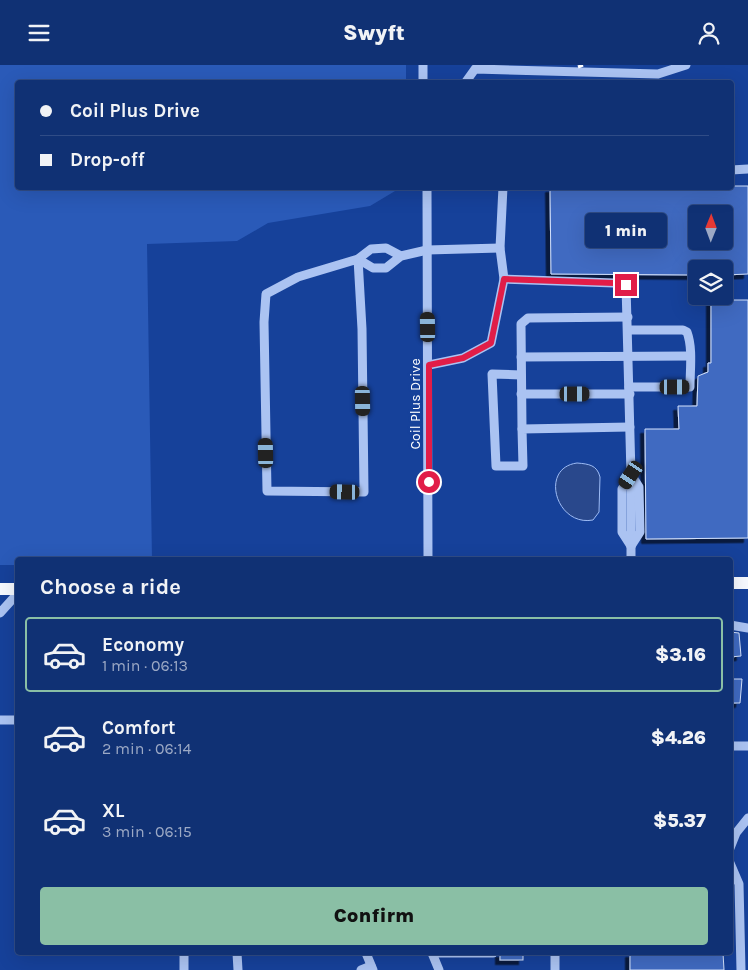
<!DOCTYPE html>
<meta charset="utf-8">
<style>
body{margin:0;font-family:Karla,sans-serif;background:#1e3d7c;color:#f1f3f6;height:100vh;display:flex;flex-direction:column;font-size:19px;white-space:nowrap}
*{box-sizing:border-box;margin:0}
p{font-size:16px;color:#9ca9c5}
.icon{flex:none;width:28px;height:28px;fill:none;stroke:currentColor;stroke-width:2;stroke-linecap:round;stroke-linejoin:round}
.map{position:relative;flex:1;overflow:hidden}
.side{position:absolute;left:15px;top:492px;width:718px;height:398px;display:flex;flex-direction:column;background:#103174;border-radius:5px;box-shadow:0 5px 20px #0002,0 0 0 1px #304c86}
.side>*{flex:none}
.banner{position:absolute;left:15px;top:15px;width:719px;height:110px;border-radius:5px;box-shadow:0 5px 20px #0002,0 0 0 1px #304c86;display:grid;align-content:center;height:110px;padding:0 25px;background:#103174}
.needle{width:32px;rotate:1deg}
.controls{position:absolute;left:688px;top:140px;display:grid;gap:10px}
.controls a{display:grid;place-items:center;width:45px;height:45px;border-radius:5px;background:#103174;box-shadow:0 5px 20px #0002,0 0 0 1px #304c86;font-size:25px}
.end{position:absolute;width:22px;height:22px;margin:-11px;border:6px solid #e11d48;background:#fff;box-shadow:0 0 0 2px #fff}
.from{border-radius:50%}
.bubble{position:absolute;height:35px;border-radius:5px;background:#103174;box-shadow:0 5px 20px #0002,0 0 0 1px #304c86;font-size:16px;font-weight:800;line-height:35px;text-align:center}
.car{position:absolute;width:15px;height:30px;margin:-15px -8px;border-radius:6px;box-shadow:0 0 4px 1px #0007;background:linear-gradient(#222 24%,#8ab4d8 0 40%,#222 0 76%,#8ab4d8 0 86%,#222 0)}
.banner b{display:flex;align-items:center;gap:18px;height:48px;font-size:19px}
.banner b+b{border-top:1px solid #304c86}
.banner i{width:12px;height:12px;background:#f1f3f6}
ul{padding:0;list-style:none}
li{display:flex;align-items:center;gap:15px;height:75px;margin:0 10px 8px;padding:0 15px;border:2px solid transparent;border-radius:5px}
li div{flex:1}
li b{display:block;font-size:19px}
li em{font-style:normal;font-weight:800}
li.active{border-color:#8abfa5}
li>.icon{width:45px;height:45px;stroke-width:1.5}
h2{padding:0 25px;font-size:22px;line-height:60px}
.button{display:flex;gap:10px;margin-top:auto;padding:10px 25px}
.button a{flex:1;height:58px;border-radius:5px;background:#8abfa5;color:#111;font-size:20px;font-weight:800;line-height:58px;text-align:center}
header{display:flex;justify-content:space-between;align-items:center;height:65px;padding:0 25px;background:#103174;font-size:22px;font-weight:800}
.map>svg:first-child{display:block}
.green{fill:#2a5ab8}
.water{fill:#29488c;stroke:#9ebcf5}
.building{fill:#3f6ac1;stroke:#d3e1fc;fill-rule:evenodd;filter:url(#shadow)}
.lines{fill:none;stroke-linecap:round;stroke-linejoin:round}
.minor{stroke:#abc3f2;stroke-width:9}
.major{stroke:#f6f9ff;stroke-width:12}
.rail{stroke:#fff;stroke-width:3;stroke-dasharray:9 4;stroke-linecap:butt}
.route{stroke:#e11d48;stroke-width:6}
.labels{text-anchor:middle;stroke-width:4.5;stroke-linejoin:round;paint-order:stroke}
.street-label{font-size:14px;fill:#fff;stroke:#16419a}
</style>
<header><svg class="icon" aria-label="menu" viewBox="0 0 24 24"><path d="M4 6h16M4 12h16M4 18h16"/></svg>Swyft<svg class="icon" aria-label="person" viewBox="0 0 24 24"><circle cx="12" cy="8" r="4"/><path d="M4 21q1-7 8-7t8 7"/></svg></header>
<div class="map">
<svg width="748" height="905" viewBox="0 0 748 905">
<defs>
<filter id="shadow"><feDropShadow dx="-4.5" dy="4.5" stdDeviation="0" flood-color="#0009"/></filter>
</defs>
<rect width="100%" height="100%" fill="#16419a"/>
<path class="green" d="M 0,0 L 406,0 L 406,18 L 18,18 L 18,122 L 400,123 L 370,141 L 268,158 L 237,176 L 147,179 L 152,495 L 18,495 L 17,500 L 0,500 Z"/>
<path class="water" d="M 577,398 C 589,399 597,400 600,412 L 599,447 L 593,455 C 556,462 539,403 577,398 Z"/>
<g class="building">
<path d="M 731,121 L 748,121 L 748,209 L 724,210 L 724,204 L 696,204 L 696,210 L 551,209 L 550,123 ZM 696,149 L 724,149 L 724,176 L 696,176 Z"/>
<path d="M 711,235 L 748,235 L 748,473 L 646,474 L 645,364 L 679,364 L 678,341 L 697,341 L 698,311 L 708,307 L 708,298 L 711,298 Z"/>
<path d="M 730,567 L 739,568 L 741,591 L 730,592 Z"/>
<path d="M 730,614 L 742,614 L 740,638 L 730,638 Z"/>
<rect x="500" y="888" width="23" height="7"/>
<path d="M 630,888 L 723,888 L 724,905 L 630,905 Z"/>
</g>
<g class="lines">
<g class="minor">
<path d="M 423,0 L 423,18"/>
<path d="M 465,18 L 475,4 L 658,9 L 686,0"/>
<path d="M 731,105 L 748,104"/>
<path d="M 427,122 L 428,495"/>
<path d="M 503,122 L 500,183 L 504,214 L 614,218 L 626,220 L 631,410 L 631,495"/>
<path d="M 358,194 L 362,264 L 364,427 L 267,426 L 264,257 L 266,229 L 298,212 L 358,194 L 371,184 L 386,183 L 401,191"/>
<path d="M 358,194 L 373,203 L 386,203 L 401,191 L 427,185 L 500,183"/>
<path d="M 628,265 L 683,265 L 687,267 C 693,283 690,305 690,322 L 629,322"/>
<path d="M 521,292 L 690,291"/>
<path d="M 429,300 L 463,293 L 491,278 L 504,214"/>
<path d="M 521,310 L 492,309 L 496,401 L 523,401 L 522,364 L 630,362"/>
<path d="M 521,329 L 630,329"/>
<path d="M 522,364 L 521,259 L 528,253 L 628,252"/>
<path d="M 631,481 L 622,467 L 622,424 L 631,410"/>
<path d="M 631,481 L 640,467 L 639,422 L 632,411"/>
<path d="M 0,548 L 18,528"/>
<path d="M 730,560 L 748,563"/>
<path d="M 0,655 L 18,655"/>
<path d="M 730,681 L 748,681"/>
<path d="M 730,783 L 736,768 L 748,753"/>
<path d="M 730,798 L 739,819 L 741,905"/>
<path d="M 184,888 L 184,905"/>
<path d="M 237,888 L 238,905"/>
<path d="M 366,888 L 373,905"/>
<path d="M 432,888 L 439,905"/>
<path d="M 433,888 L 493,888"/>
<path d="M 555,888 L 555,905"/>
<path d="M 361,905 L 371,901"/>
</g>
<g class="major">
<path d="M 730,518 L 748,518"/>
<path d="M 0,524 L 18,524"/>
</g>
<path class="rail" d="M 578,2 L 583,0"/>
</g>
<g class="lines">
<path class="route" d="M 429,417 L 429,300 L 463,293 L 491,278 L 504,214 L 614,218 L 626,220"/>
</g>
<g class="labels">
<g class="street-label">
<text transform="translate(415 339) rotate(-90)" y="5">Coil Plus Drive</text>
</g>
</g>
</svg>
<div class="controls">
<a><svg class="needle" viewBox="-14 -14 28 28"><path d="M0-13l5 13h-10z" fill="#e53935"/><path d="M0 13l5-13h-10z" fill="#9ca9c5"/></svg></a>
<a><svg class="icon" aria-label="layers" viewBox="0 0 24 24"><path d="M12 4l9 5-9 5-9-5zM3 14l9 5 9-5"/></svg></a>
</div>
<i class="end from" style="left:429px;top:417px"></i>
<i class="end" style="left:626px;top:220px"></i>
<div class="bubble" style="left:585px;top:148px;width:82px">1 min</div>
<i class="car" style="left:428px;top:262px;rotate:359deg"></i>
<i class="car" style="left:675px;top:322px;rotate:90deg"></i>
<i class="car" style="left:575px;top:329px;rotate:90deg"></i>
<i class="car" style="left:363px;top:336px;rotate:179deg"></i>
<i class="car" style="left:266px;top:388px;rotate:359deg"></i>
<i class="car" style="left:631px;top:410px;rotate:214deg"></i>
<i class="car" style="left:345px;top:427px;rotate:271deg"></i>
<div class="banner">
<b><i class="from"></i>Coil Plus Drive</b>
<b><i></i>Drop-off</b>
</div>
<section class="side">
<h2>Choose a ride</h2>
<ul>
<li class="active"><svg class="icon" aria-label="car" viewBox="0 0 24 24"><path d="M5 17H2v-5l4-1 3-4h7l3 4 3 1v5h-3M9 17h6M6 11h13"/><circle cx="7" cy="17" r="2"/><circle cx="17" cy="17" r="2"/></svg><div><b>Economy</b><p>1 min · 06:13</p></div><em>$3.16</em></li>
<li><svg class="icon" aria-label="car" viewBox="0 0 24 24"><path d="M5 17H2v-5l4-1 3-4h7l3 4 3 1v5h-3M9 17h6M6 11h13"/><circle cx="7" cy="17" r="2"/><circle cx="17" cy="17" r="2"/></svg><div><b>Comfort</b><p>2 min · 06:14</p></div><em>$4.26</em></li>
<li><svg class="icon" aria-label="car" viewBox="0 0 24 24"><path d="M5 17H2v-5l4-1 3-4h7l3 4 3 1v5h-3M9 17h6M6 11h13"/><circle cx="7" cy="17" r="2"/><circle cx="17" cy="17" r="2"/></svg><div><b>XL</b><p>3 min · 06:15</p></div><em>$5.37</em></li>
</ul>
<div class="button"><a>Confirm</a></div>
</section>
</div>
